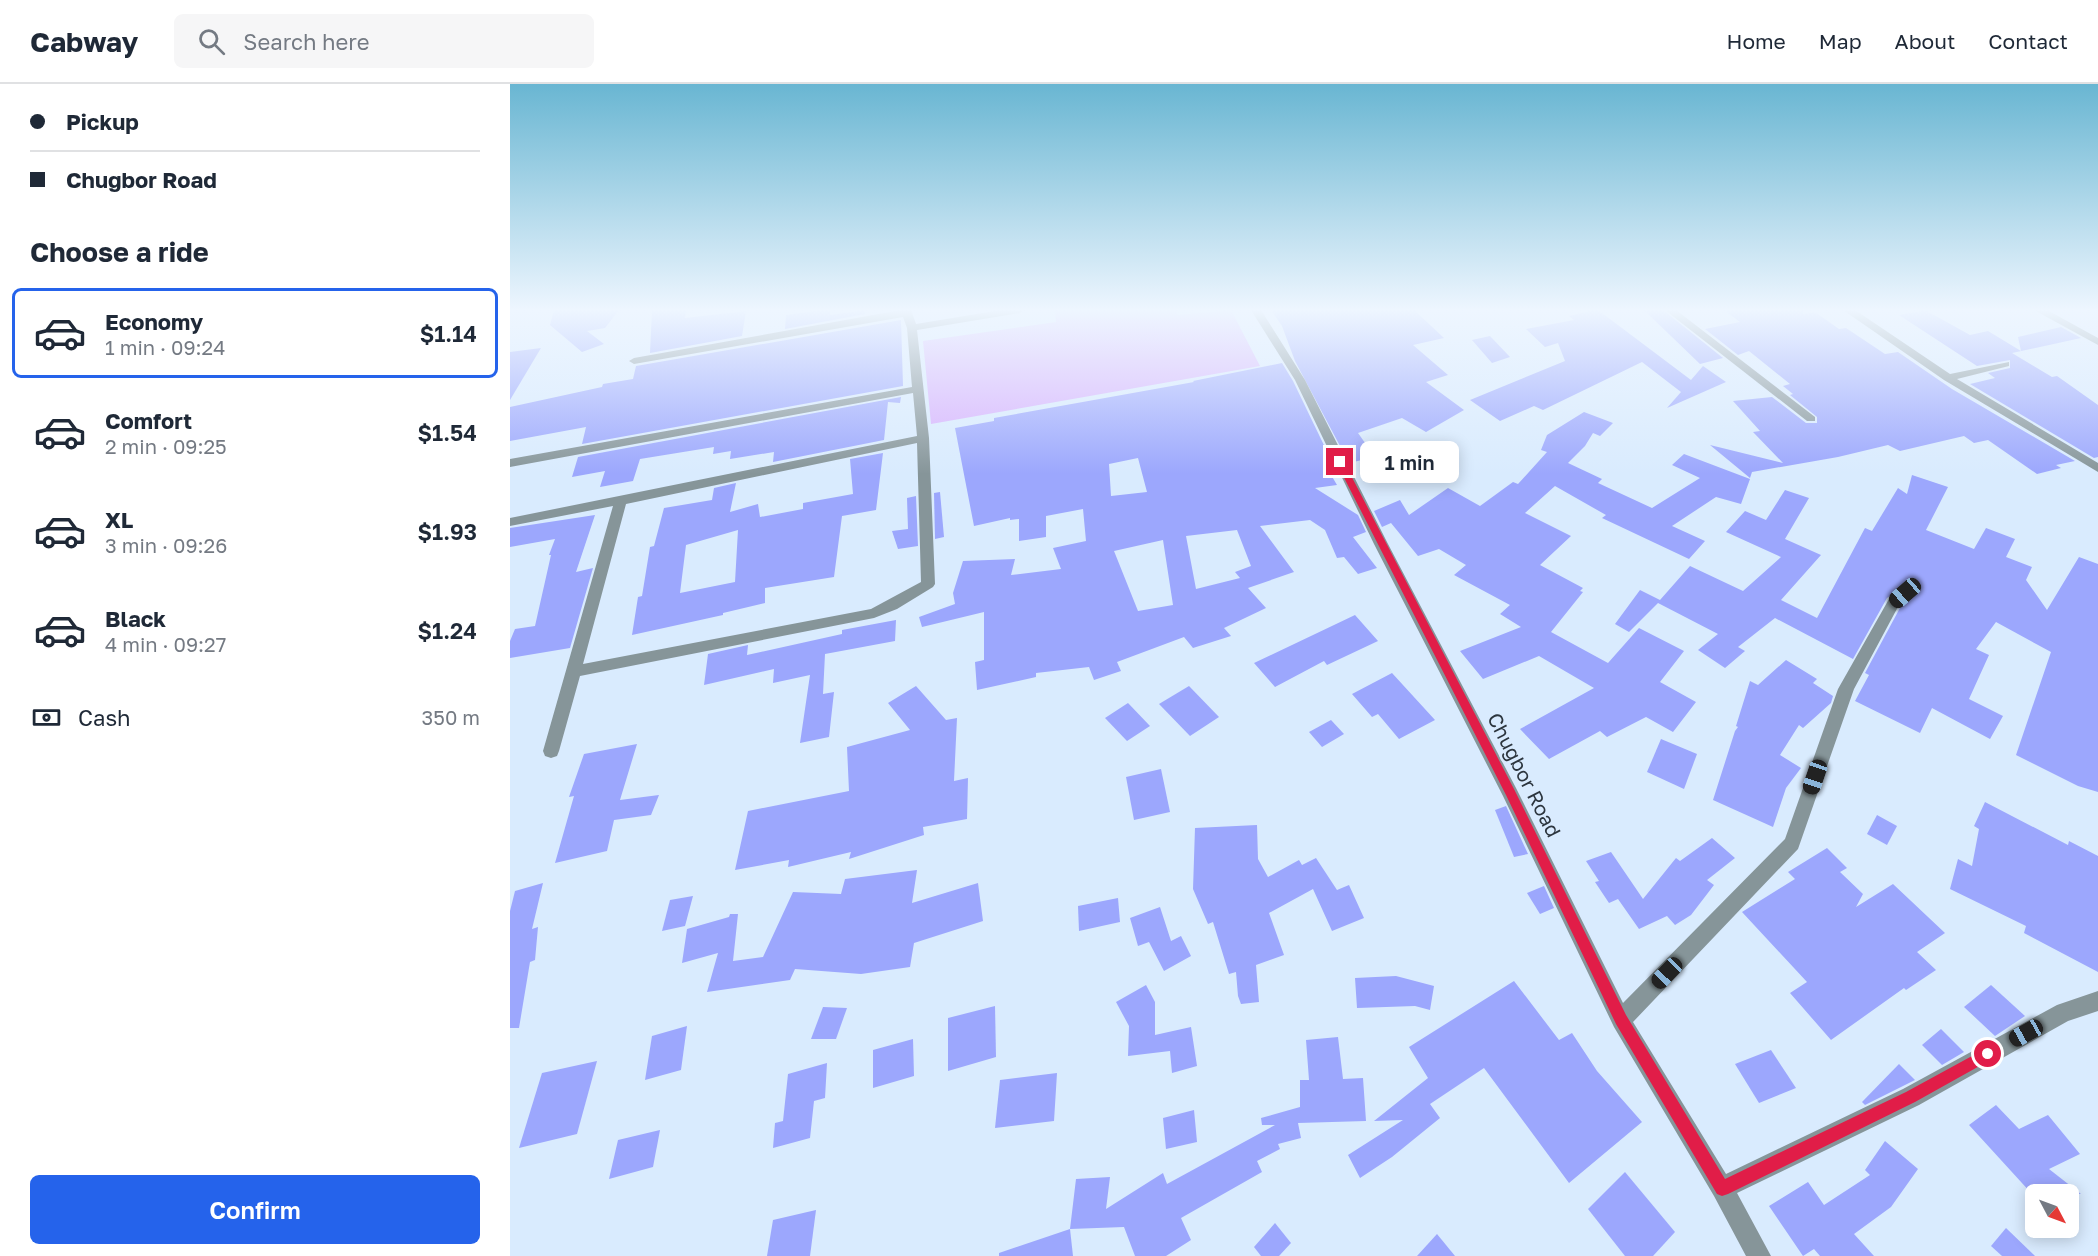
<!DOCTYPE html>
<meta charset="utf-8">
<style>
body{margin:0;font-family:"Golos Text",sans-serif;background:#f6f6f7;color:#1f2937;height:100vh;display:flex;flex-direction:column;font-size:22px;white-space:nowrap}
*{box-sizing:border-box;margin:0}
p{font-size:20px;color:#747a83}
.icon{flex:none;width:33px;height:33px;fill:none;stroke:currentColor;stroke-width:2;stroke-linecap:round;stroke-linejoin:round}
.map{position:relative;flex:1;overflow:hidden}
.drawer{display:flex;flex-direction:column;background:#fff;width:510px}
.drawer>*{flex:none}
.guide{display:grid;align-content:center;height:132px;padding:0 30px;background:#fff}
.needle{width:39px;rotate:131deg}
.controls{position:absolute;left:1515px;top:1100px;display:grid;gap:12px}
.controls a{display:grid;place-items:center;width:54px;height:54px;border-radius:9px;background:#fff;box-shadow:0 3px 15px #0003;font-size:30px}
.end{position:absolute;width:27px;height:27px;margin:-14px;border:8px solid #e11d48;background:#fff;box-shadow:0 0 0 3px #fff}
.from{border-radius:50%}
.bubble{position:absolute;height:42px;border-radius:9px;background:#fff;box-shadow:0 3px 15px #0003;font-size:20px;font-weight:600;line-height:42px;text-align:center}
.car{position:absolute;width:18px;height:36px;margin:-18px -9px;border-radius:8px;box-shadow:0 0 4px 2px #0007;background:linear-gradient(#222 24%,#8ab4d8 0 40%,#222 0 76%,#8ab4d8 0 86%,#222 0)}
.guide b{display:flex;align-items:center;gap:21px;height:57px;font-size:22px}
.guide b+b{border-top:2px solid #e0e1e3}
.guide i{width:15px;height:15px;background:#1f2937}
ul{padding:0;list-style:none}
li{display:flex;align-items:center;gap:18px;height:90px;margin:0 12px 9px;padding:0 18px;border:3px solid transparent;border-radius:9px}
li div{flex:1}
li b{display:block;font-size:22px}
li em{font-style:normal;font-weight:600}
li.current{border-color:#2563eb}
li>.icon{width:54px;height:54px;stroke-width:1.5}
h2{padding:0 30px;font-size:27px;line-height:72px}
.pay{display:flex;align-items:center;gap:15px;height:66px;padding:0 30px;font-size:22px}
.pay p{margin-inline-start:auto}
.primary-button{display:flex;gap:12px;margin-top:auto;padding:12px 30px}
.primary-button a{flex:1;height:69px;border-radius:9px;background:#2563eb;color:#fff;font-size:24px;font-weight:600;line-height:69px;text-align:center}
header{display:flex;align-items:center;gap:36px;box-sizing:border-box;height:84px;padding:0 30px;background:#fff;border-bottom:2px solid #e0e1e3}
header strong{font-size:28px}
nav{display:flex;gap:33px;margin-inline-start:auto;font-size:21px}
.search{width:420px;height:54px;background:#f6f6f7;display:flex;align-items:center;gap:15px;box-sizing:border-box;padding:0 21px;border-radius:9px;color:#747a83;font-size:22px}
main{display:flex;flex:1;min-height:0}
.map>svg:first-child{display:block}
.green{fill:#d7b1fd}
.building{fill:#9ca7fd;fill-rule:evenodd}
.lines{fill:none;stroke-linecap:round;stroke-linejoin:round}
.minor{fill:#869599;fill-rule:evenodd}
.route{fill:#e11d48}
.labels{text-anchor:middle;stroke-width:5;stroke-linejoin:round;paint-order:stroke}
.street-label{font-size:20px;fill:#2c353e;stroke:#d9ebfe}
</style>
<header>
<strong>Cabway</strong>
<div class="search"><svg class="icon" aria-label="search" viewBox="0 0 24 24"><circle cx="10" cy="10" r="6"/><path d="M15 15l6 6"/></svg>Search here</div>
<nav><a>Home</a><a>Map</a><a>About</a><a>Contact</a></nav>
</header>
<main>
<section class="drawer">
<div class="guide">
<b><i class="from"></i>Pickup</b>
<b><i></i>Chugbor Road</b>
</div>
<h2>Choose a ride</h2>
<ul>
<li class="current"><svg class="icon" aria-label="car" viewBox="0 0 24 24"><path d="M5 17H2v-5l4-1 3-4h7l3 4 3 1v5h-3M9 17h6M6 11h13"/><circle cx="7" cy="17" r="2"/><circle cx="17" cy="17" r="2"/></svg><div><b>Economy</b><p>1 min · 09:24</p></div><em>$1.14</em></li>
<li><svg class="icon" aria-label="car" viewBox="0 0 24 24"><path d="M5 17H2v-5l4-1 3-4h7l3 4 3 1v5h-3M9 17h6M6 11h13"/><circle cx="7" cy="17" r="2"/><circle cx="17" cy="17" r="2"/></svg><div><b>Comfort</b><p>2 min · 09:25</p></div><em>$1.54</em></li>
<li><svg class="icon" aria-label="car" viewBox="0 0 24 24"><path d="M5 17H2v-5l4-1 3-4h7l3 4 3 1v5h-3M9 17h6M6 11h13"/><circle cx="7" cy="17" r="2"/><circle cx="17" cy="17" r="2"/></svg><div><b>XL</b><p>3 min · 09:26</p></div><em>$1.93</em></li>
<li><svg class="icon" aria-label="car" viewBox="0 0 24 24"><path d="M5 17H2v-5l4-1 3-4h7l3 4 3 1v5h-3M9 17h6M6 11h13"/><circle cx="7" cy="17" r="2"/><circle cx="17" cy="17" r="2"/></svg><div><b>Black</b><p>4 min · 09:27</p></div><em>$1.24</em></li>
</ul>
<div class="pay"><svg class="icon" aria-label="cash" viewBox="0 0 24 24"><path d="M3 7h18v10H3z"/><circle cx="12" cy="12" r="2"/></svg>Cash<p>350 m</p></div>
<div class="primary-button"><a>Confirm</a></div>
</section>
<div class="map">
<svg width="1588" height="1172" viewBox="0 0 1588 1172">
<rect width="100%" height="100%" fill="#d9ebfe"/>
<path class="green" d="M 555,226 L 665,226 L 668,231 L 721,226 L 750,282 L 421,340 L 413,257 L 546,238 L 545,227 Z"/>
<g class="building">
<path d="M 44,226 L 109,226 L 95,244 L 77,247 L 94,260 L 72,268 L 40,241 Z"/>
<path d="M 142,226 L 176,226 L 175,234 L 236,227 L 232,252 L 140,269 Z"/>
<path d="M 311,226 L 320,226 L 320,231 L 355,226 L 355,230 L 275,245 L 276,231 Z"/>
<path d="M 761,226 L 904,226 L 934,254 L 903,261 L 938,291 L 916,298 L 954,326 L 916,348 L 892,334 L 848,349 L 865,373 L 839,379 L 785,277 L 772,242 Z"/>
<path d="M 1083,226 L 1088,226 L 1181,296 L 1193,282 L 1216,298 L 1157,324 L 1171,308 L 1132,278 L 1033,326 L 1024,322 L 990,337 L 960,316 L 1055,277 L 1048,259 L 1035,263 L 1016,245 L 1064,236 L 1059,232 Z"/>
<path d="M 1134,226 L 1153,226 L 1213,274 L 1190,280 Z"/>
<path d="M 1214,226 L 1293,226 L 1293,230 L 1305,228 L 1329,245 L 1336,244 L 1375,270 L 1388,268 L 1442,305 L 1565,377 L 1546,381 L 1551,384 L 1527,390 L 1478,356 L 1464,359 L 1454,352 L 1390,367 L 1378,361 L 1328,373 L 1242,388 L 1240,394 L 1200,361 L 1273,379 L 1243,348 L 1250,347 L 1223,317 L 1262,313 L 1296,339 L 1307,339 L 1307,333 L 1280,311 L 1283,310 L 1273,302 L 1280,300 L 1239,267 L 1228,271 L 1195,245 L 1230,238 Z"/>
<path d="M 1415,226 L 1460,251 L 1478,247 L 1511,267 L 1508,253 L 1551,243 L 1571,254 L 1502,269 L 1542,293 L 1547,292 L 1588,321 L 1588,373 L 1584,374 L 1460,300 L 1485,294 L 1478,289 L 1500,284 L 1500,276 L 1467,282 L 1389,231 Z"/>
<path d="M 391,236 L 393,302 L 72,360 L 76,343 L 0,357 L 0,323 L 92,303 L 93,300 L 123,295 L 126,282 Z"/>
<path d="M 980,252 L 1000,273 L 982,279 L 962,256 Z"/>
<path d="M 31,264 L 0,316 L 0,268 Z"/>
<path d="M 772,279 L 783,297 L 824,382 L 817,384 L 827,401 L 805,404 L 848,431 L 856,448 L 843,453 L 867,484 L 848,490 L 834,473 L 827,474 L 815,446 L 800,436 L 750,442 L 784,488 L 738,504 L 756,524 L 714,544 L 721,552 L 683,564 L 674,553 L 607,578 L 611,587 L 584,596 L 579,583 L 526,589 L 526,593 L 467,606 L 465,578 L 474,576 L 474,528 L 412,543 L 409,533 L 445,520 L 443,509 L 453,477 L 505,475 L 501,491 L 551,485 L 543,464 L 576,457 L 573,425 L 536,432 L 536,453 L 509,457 L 509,435 L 500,436 L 500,434 L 464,442 L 445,344 L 484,337 L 484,334 L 684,298 L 683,297 ZM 628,374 L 637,408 L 601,412 L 599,380 ZM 727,446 L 741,482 L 725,488 L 730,494 L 686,505 L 676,452 ZM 653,456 L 663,521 L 628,527 L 604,467 Z"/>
<path d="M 391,313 L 390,319 L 378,318 L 374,356 L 263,378 L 264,368 L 220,375 L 221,367 L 203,370 L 204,363 L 130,375 L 123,397 L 90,403 L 95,387 L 62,393 L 68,373 Z"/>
<path d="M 1074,328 L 1103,339 L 1090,352 L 1083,349 L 1075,362 L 1058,379 L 1092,395 L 1088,399 L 1142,424 L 1190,394 L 1162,381 L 1174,370 L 1240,395 L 1231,420 L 1206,413 L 1162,442 L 1195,457 L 1179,475 L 1092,434 L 1096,431 L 1045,402 L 1015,429 L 1061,452 L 1030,481 L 1073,504 L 1070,507 L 1073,508 L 1041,548 L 1098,579 L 1129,544 L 1174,567 L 1150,598 L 1186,618 L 1163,648 L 1136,633 L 1097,653 L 1090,647 L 1039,675 L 1010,645 L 1084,604 L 1029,572 L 973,595 L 950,567 L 1011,543 L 990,530 L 1000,521 L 944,491 L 956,481 L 929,465 L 908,472 L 881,439 L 872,443 L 864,427 L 890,416 L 899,431 L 938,404 L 970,422 L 1003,398 L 1008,400 L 1037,368 L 1031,366 L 1037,351 Z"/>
<path d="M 373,369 L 366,426 L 332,432 L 324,493 L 255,504 L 255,519 L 213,529 L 213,531 L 122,551 L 128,513 L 132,512 L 140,463 L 144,462 L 154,424 L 202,416 L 204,404 L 226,399 L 220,428 L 248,420 L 250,433 L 293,425 L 293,419 L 343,410 L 340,375 ZM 228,446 L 225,498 L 170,509 L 176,461 Z"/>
<path d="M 1402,391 L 1438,403 L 1416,446 L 1464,465 L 1476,444 L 1505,455 L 1496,473 L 1522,483 L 1516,496 L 1537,526 L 1569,473 L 1588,480 L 1588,708 L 1568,702 L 1506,671 L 1541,568 L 1486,538 L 1466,565 L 1479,571 L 1459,615 L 1493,632 L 1480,655 L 1422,624 L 1410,649 L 1345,617 L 1359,591 L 1355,589 L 1391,522 L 1404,511 L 1403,507 L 1396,502 L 1377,514 L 1343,575 L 1265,534 L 1228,563 L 1235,567 L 1215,584 L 1188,566 L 1208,550 L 1148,519 L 1119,548 L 1105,540 L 1130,506 L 1150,516 L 1180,482 L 1233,507 L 1271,473 L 1216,448 L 1235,427 L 1256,436 L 1275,406 L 1299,414 L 1275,455 L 1311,471 L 1271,516 L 1307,534 L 1355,444 L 1362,447 L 1388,404 L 1397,410 Z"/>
<path d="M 430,408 L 434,453 L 425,455 L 424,409 Z"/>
<path d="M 406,412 L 408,462 L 388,465 L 382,447 L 398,445 L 397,414 Z"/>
<path d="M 85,431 L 66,488 L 83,484 L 60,564 L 0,574 L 0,557 L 5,545 L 25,542 L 41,471 L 39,471 L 45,455 L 0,463 L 0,444 Z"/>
<path d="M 845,531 L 868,557 L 817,581 L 814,577 L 765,603 L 744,579 Z"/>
<path d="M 386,536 L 385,557 L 315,570 L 313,610 L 324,608 L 319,653 L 290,659 L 300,591 L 263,599 L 264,585 L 194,601 L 198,570 L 238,561 L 237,571 L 332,550 L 332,546 Z"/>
<path d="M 1276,576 L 1307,595 L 1303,599 L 1323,612 L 1321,619 L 1293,644 L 1289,641 L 1270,671 L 1291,684 L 1276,704 L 1263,743 L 1203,716 L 1225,647 L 1228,643 L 1226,642 L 1240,597 L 1248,601 Z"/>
<path d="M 882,589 L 925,636 L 889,655 L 868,630 L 862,633 L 842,610 Z"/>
<path d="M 406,602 L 436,636 L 447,634 L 444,697 L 458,694 L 457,735 L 413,743 L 414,751 L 339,775 L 341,768 L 278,783 L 279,776 L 225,786 L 238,727 L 339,707 L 337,663 L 400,646 L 378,619 Z"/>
<path d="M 679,602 L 709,633 L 680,652 L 649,620 Z"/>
<path d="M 618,619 L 640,642 L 617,657 L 595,634 Z"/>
<path d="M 821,636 L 834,650 L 812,663 L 799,648 Z"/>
<path d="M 1151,655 L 1187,670 L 1174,705 L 1137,688 Z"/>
<path d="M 127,660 L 110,716 L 149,711 L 141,731 L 104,736 L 97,767 L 45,779 L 64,712 L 59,713 L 74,670 Z"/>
<path d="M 651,685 L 660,728 L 624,736 L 616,693 Z"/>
<path d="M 1475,718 L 1558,761 L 1559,757 L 1588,772 L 1588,888 L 1514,849 L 1516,842 L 1440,805 L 1448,775 L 1462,782 L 1469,745 L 1464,742 Z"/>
<path d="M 996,722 L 1018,770 L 1004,773 L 985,726 Z"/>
<path d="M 1367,731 L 1387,742 L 1377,761 L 1357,750 Z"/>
<path d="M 747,741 L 748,775 L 758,793 L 789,776 L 792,781 L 806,774 L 827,806 L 839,801 L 854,834 L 822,847 L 803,805 L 759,829 L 774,871 L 746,881 L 749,918 L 731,920 L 728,912 L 726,888 L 719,890 L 703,838 L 698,840 L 683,805 L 685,744 Z"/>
<path d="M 1202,754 L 1225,774 L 1197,796 L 1204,801 L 1181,831 L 1165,841 L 1157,832 L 1129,845 L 1108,815 L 1099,819 L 1085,798 L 1089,797 L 1076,777 L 1101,768 L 1133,815 L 1166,774 L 1170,777 Z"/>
<path d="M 1317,764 L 1337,784 L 1330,788 L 1353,810 L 1346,823 L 1383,800 L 1435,849 L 1407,868 L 1426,886 L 1396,906 L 1394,904 L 1321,956 L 1280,909 L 1297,898 L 1232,828 L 1285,795 L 1278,788 Z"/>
<path d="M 407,786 L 402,819 L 468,799 L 473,837 L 404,859 L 400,883 L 351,890 L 285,885 L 280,896 L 197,908 L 208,869 L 172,879 L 177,845 L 219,833 L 220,830 L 228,830 L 223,877 L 253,873 L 283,808 L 331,810 L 335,795 Z"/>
<path d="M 33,799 L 22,845 L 28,843 L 25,876 L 20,878 L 9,944 L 0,944 L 0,827 L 5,807 Z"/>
<path d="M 1034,802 L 1044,824 L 1030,830 L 1017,809 Z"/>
<path d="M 183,812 L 175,842 L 152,847 L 160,816 Z"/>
<path d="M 608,814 L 610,838 L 569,847 L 568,822 Z"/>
<path d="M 650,823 L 661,857 L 671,852 L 681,872 L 654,887 L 639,858 L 628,862 L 620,834 Z"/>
<path d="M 886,892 L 924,902 L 920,926 L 905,922 L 847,924 L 845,894 Z"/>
<path d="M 1004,897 L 1049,956 L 1062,949 L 1087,987 L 1132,1038 L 1059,1099 L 974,984 L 920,1020 L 930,1034 L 882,1073 L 850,1094 L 838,1071 L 893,1036 L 864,1037 L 918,994 L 899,963 Z"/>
<path d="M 636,901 L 645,918 L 645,951 L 681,943 L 687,982 L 662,989 L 660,967 L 618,972 L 619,942 L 606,918 Z"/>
<path d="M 1481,901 L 1515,932 L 1485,952 L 1454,923 Z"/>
<path d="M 485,922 L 486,973 L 438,987 L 438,934 Z"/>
<path d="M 313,923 L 337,924 L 326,955 L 301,955 Z"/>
<path d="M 177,942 L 171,986 L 135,996 L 142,952 Z"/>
<path d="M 1431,945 L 1454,968 L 1432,981 L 1412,961 Z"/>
<path d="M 828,953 L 833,995 L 853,994 L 856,1037 L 788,1039 L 791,1054 L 768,1060 L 770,1065 L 747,1077 L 752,1088 L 671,1134 L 681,1156 L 656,1172 L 625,1172 L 614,1143 L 560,1145 L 566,1095 L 600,1093 L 596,1125 L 653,1089 L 657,1100 L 765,1041 L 752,1041 L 751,1034 L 790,1023 L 790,996 L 799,996 L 796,956 Z"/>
<path d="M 403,955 L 404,992 L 363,1004 L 363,966 Z"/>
<path d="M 1261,966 L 1286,1004 L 1249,1019 L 1225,980 Z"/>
<path d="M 87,977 L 67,1050 L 9,1064 L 32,989 Z"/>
<path d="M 317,979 L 315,1014 L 304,1017 L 300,1054 L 263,1064 L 265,1039 L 273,1037 L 278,990 Z"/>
<path d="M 1389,980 L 1405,996 L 1355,1021 L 1352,1018 Z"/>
<path d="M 547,989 L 544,1037 L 485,1044 L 490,996 Z"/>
<path d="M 1486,1021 L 1509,1045 L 1538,1031 L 1570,1070 L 1539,1085 L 1571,1110 L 1522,1110 L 1459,1041 Z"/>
<path d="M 684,1026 L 687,1058 L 656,1065 L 653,1034 Z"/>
<path d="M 150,1046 L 143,1083 L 99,1095 L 108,1056 Z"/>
<path d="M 1375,1057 L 1408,1085 L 1381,1123 L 1344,1150 L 1364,1172 L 1310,1172 L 1304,1165 L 1293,1172 L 1259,1122 L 1298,1098 L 1314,1121 L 1360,1091 L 1355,1086 Z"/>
<path d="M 1115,1088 L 1165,1148 L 1143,1172 L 1115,1172 L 1078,1125 Z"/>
<path d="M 306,1126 L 300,1172 L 257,1172 L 263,1136 Z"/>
<path d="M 765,1139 L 781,1159 L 769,1172 L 751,1172 L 744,1163 Z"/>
<path d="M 1496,1144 L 1525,1172 L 1492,1172 L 1481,1162 Z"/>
<path d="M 560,1145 L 563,1172 L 489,1172 L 489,1169 Z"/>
<path d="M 927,1150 L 945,1172 L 907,1172 Z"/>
</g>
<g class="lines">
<g class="minor">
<path d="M 391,226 L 401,226 L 406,240 L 491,226 L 515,226 L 510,229 L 407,246 L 419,354 L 425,500 L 423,503 L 387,525 L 364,534 L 70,592 L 49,667 L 47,672 L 41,674 L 35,672 L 33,667 L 103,422 L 0,442 L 0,434 L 407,352 L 403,309 L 0,383 L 0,375 L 402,303 L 397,244 L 393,233 L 124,280 L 119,277 L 124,274 ZM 407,359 L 411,498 L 361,525 L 73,580 L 116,420 Z"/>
<path d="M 741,226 L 751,226 L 795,296 L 878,460 L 1006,704 L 1113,919 L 1275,755 L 1328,605 L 1379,515 L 1395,504 L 1402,509 L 1389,521 L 1344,605 L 1288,765 L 1123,938 L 1216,1090 L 1393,1005 L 1547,921 L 1588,907 L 1588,927 L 1558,937 L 1409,1021 L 1227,1109 L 1261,1172 L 1236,1172 L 1204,1112 L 1104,943 L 993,712 L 864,460 L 785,296 Z"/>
<path d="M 1155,226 L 1166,226 L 1305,333 L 1305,337 L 1297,337 Z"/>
<path d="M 1333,226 L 1345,226 L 1440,290 L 1499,278 L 1499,282 L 1447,295 L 1588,379 L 1588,388 L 1434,296 Z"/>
<path d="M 1524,226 L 1537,226 L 1588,254 L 1588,261 Z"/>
</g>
</g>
<linearGradient id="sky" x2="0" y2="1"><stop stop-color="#69b6d2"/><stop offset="0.58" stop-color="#eef6ff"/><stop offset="1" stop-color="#eef6ff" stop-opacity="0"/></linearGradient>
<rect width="1588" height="390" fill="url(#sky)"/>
<path class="route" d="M 830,376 L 834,378 L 1004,705 L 1116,931 L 1215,1095 L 1396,1008 L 1473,966 L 1478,964 L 1482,966 L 1484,970 L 1482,975 L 1405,1018 L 1218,1110 L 1212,1112 L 1207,1110 L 1106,940 L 996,711 L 826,378 Z"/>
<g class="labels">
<g class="street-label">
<text transform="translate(1014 691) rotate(63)" y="7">Chugbor Road</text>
</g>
</g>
</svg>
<div class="controls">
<a><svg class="needle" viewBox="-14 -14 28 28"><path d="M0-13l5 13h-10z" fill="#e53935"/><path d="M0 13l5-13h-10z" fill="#747a83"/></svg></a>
</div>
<i class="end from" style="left:1478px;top:970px"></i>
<i class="end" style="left:830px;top:378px"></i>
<div class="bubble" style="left:850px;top:357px;width:99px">1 min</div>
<i class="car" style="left:1395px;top:509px;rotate:229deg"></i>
<i class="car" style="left:1305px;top:693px;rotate:199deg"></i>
<i class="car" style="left:1157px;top:889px;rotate:224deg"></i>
<i class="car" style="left:1516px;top:949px;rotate:241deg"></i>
</div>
</main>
